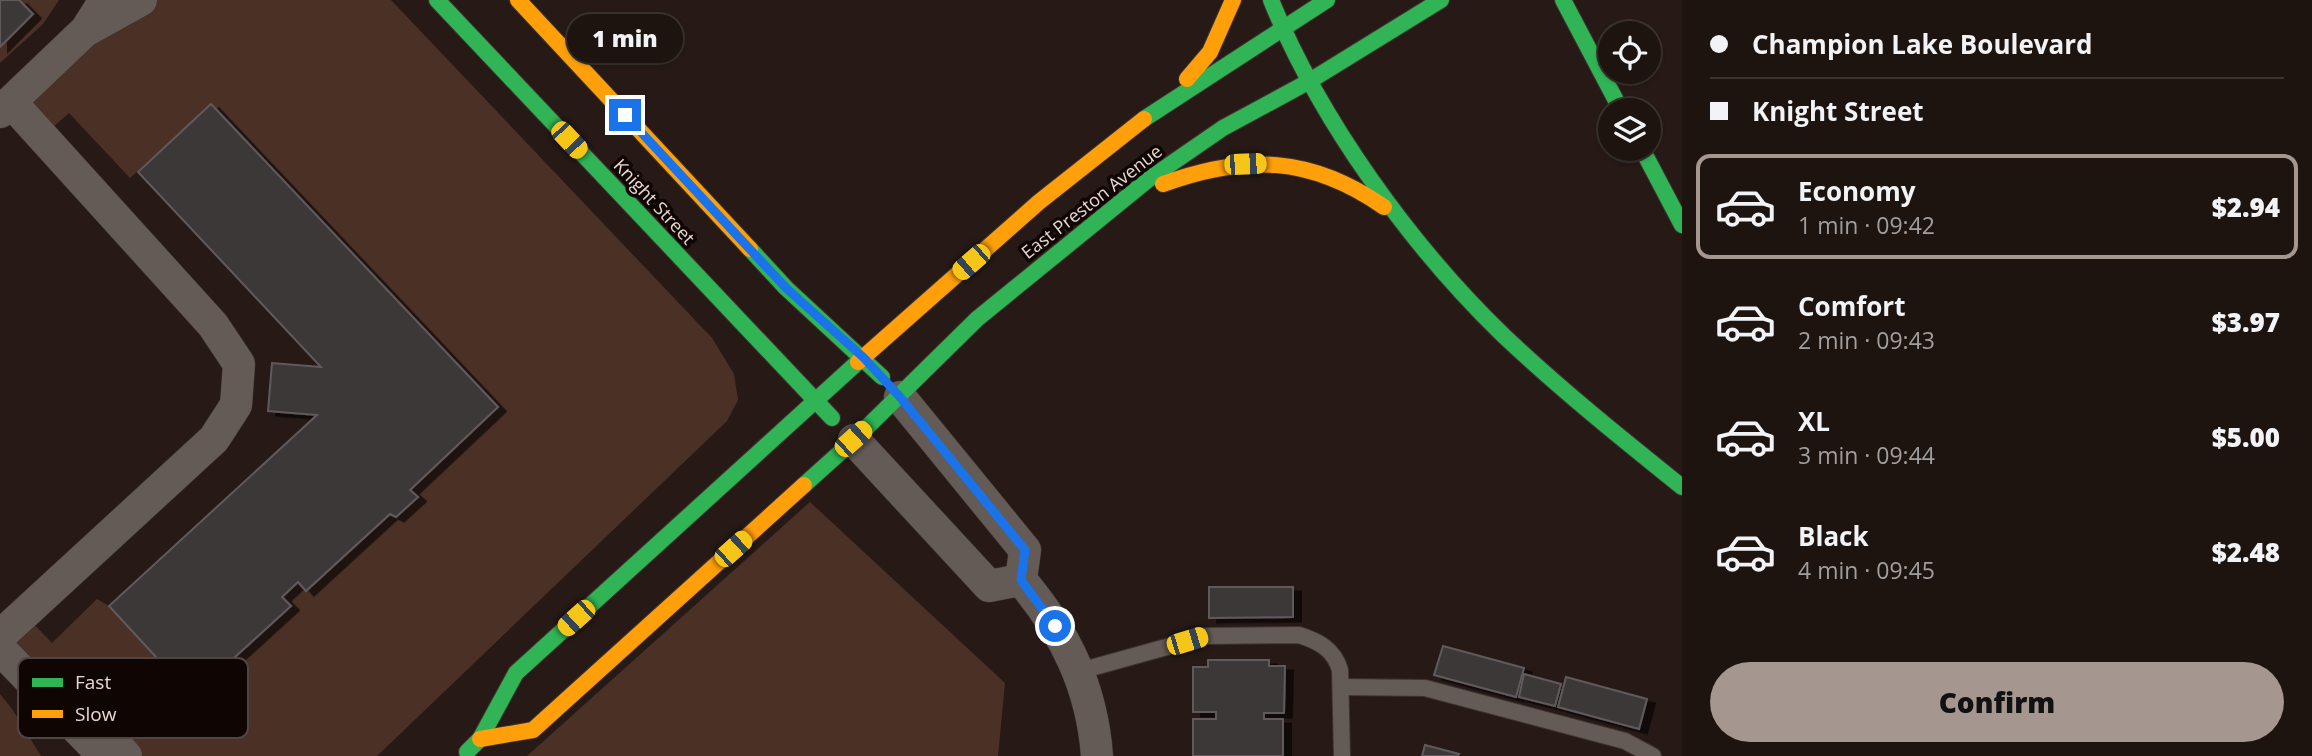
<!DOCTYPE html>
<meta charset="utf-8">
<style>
body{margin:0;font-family:"Open Sans",sans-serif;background:#251d19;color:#f1f3f6;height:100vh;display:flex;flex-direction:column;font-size:26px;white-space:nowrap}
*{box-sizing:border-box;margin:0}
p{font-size:23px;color:#a09e9f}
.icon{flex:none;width:38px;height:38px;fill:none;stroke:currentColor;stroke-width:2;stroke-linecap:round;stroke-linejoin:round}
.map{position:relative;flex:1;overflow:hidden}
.sheet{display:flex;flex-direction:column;background:#1d1410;width:630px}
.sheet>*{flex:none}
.hud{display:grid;align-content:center;height:154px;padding:0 28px;background:#1d1410}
.controls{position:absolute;left:1598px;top:21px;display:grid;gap:14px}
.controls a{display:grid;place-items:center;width:63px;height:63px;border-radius:50%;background:#1d1410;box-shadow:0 2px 5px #0004,0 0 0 2px #3b3330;font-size:35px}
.end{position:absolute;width:32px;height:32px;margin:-16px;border:9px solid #1a73e8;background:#fff;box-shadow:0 0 0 4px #fff}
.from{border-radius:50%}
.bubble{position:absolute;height:49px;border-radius:24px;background:#1d1410;box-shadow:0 2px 5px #0004,0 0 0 2px #3b3330;font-size:23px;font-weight:800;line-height:49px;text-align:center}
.car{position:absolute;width:21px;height:42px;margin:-21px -10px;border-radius:9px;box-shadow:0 0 5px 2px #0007;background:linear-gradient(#f5c518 24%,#345 0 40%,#f5c518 0 76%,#345 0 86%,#f5c518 0)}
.hud b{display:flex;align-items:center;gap:24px;height:66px;font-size:26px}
.hud b+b{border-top:2px solid #3b3330}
.hud i{width:18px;height:18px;background:#f1f3f6}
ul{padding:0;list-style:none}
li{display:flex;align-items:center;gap:21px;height:105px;margin:0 14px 10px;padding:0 14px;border:4px solid transparent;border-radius:14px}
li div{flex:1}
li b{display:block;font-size:26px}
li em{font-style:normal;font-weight:800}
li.current{border-color:#a59690}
li>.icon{width:63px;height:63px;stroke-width:1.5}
.primary-button{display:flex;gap:14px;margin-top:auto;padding:14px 28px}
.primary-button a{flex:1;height:80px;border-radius:42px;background:#a59690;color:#111;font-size:28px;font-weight:800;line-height:80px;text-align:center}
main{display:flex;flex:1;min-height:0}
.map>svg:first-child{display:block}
.green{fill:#4b3026}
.building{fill:#3c3739;stroke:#605a5d;stroke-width:2;filter:url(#shadow)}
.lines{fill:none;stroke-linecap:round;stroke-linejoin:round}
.lane-casing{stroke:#3e3431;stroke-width:18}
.street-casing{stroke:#3e3431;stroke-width:33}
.fast-casing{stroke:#3e3431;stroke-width:18}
.slow-casing{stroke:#3e3431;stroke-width:18}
.lane{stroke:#645a56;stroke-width:16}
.street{stroke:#645a56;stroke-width:32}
.fast{stroke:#30b455;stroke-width:16}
.slow{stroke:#ff9f0a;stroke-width:16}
.route{stroke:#1a73e8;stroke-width:9}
.labels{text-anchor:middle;stroke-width:7;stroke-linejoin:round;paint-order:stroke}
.street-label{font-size:18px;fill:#e9d8d2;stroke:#0f0604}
.key{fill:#0f0604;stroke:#504542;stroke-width:2}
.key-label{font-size:19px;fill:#e9d8d2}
</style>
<main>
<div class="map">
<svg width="1682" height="756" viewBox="0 0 1682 756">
<defs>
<filter id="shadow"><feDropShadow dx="8" dy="4.5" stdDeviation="0" flood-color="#0009"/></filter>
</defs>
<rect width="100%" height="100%" fill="#271a16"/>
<g class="green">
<path d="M 0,0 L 59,0 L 43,24 L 0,63 Z"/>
<path d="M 129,0 L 391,0 L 712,338 L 734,374 L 738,400 L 727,421 L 377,756 L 125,756 L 98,727 L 49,693 L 15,659 L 11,633 L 27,617 L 52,643 L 97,599 L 109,606 L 290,606 L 282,597 L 298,582 L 307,590 L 390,514 L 397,517 L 417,498 L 410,490 L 498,407 L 212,104 L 130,178 L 69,113 L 43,136 L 26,104 Z"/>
<path d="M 810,502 L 1005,683 L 998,756 L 527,756 Z"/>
<path d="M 0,694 L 12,709 L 41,756 L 0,756 Z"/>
</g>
<g class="building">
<path d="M 0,0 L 19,0 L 33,14 L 0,47 Z"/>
<path d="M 211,104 L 498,407 L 410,490 L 418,497 L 396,517 L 390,514 L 306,591 L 298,582 L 282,597 L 291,606 L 192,696 L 109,606 L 317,415 L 268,411 L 272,363 L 321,367 L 138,172 Z"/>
<path d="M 1209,587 L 1293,587 L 1293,617 L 1209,618 Z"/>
<path d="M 1443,646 L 1524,668 L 1516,697 L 1434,675 Z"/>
<path d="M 1208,660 L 1269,660 L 1269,666 L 1285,666 L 1284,713 L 1264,713 L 1264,719 L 1283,719 L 1283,756 L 1193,756 L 1193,719 L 1216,719 L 1216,712 L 1193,712 L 1193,667 L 1208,667 Z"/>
<path d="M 1524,674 L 1561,684 L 1555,706 L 1519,697 Z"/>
<path d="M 1566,677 L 1647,699 L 1639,729 L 1558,707 Z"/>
<path d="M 1425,745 L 1459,754 L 1458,756 L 1422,756 Z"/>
</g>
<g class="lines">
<g class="lane-casing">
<g id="lane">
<path d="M 1080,671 L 1206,636 L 1299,635 C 1318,641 1334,649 1340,670 L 1342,756"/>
<path d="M 1342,687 L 1425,688 L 1625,741 L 1653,756"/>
</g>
</g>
<g class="street-casing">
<g id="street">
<path d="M 87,30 L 141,0"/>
<path d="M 0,112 L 86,30 L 105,0"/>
<path d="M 854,440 L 989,586 L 1021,580 L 1025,550 L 900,397"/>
<path d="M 1021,580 C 1065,632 1092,687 1097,756"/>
<path d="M 0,636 L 214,439 L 236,405 L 239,364 L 213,325 L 11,102"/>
<path d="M 0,649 L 93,745 L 118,747 L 126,756"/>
</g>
</g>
<g class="fast-casing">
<g id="fast">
<path d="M 437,0 L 832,418"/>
<path d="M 1271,0 C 1319,119 1411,246 1503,335 C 1560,389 1621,438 1682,487"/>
<path d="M 1563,0 L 1621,110"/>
<path d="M 1144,119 L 1327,0"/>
<path d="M 1642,149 L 1682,225"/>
<path d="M 750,249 L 786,288 L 882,377"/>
<path d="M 804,485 L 854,440 L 977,319 L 1149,179 L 1223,128 L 1308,82 L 1441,0"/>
<path d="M 467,752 L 480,739 L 516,673 L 858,362"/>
</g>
</g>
<g class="slow-casing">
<g id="slow">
<path d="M 518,0 L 750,249"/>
<path d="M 1187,79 L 1210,52 L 1233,0"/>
<path d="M 1163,184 C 1245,154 1311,156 1384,207"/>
<path d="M 858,362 L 1039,202 L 1144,119"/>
<path d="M 480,739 L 533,730 L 804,485"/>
</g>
</g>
<use href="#lane" class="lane"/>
<use href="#street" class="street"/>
<use href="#fast" class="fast"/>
<use href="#slow" class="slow"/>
</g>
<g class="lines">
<path class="route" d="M 625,115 L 786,288 L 864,358 L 900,397 L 1025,550 L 1021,580 L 1055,626"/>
</g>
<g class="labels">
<g class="street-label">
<text transform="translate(654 202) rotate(47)" y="6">Knight Street</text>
<text transform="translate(1092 202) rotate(-38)" y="6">East Preston Avenue</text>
</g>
</g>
<rect x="18" y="658" width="230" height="80" rx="10" class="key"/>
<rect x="32" y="678" width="31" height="9" fill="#30b455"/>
<rect x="32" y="710" width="31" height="8" fill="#ff9f0a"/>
<g class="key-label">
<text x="75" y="689">Fast</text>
<text x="75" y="721">Slow</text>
</g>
</svg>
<div class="controls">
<a><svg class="icon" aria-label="locate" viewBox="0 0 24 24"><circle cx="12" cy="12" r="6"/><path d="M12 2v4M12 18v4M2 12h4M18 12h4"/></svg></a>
<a><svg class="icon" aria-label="layers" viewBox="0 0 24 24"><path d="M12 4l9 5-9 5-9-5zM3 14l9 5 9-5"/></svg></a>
</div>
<i class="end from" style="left:1055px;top:626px"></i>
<i class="end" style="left:625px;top:115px"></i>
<div class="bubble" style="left:567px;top:14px;width:116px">1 min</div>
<i class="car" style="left:569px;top:140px;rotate:137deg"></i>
<i class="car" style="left:1245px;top:164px;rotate:88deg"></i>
<i class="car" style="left:971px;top:262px;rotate:229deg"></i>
<i class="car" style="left:853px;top:439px;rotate:48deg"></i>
<i class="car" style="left:733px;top:549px;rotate:48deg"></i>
<i class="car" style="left:576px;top:618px;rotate:228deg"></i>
<i class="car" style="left:1187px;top:641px;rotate:73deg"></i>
</div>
<section class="sheet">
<div class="hud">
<b><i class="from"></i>Champion Lake Boulevard</b>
<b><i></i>Knight Street</b>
</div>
<ul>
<li class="current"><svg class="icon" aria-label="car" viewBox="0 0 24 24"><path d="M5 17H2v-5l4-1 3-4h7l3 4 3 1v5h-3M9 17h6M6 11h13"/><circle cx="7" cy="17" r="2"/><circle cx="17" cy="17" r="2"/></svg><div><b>Economy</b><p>1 min · 09:42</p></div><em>$2.94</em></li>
<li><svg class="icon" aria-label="car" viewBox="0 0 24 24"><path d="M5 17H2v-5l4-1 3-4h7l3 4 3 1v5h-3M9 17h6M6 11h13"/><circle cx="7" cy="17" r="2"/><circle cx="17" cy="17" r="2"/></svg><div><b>Comfort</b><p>2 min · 09:43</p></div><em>$3.97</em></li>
<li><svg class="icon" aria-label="car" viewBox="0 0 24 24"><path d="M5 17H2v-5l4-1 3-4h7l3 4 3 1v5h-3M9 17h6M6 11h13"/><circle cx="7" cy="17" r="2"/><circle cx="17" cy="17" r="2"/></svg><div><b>XL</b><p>3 min · 09:44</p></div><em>$5.00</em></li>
<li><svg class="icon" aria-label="car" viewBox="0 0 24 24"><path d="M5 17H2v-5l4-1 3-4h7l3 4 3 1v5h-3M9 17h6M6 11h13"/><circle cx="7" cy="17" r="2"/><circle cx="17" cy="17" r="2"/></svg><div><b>Black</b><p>4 min · 09:45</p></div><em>$2.48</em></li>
</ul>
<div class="primary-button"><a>Confirm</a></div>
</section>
</main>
